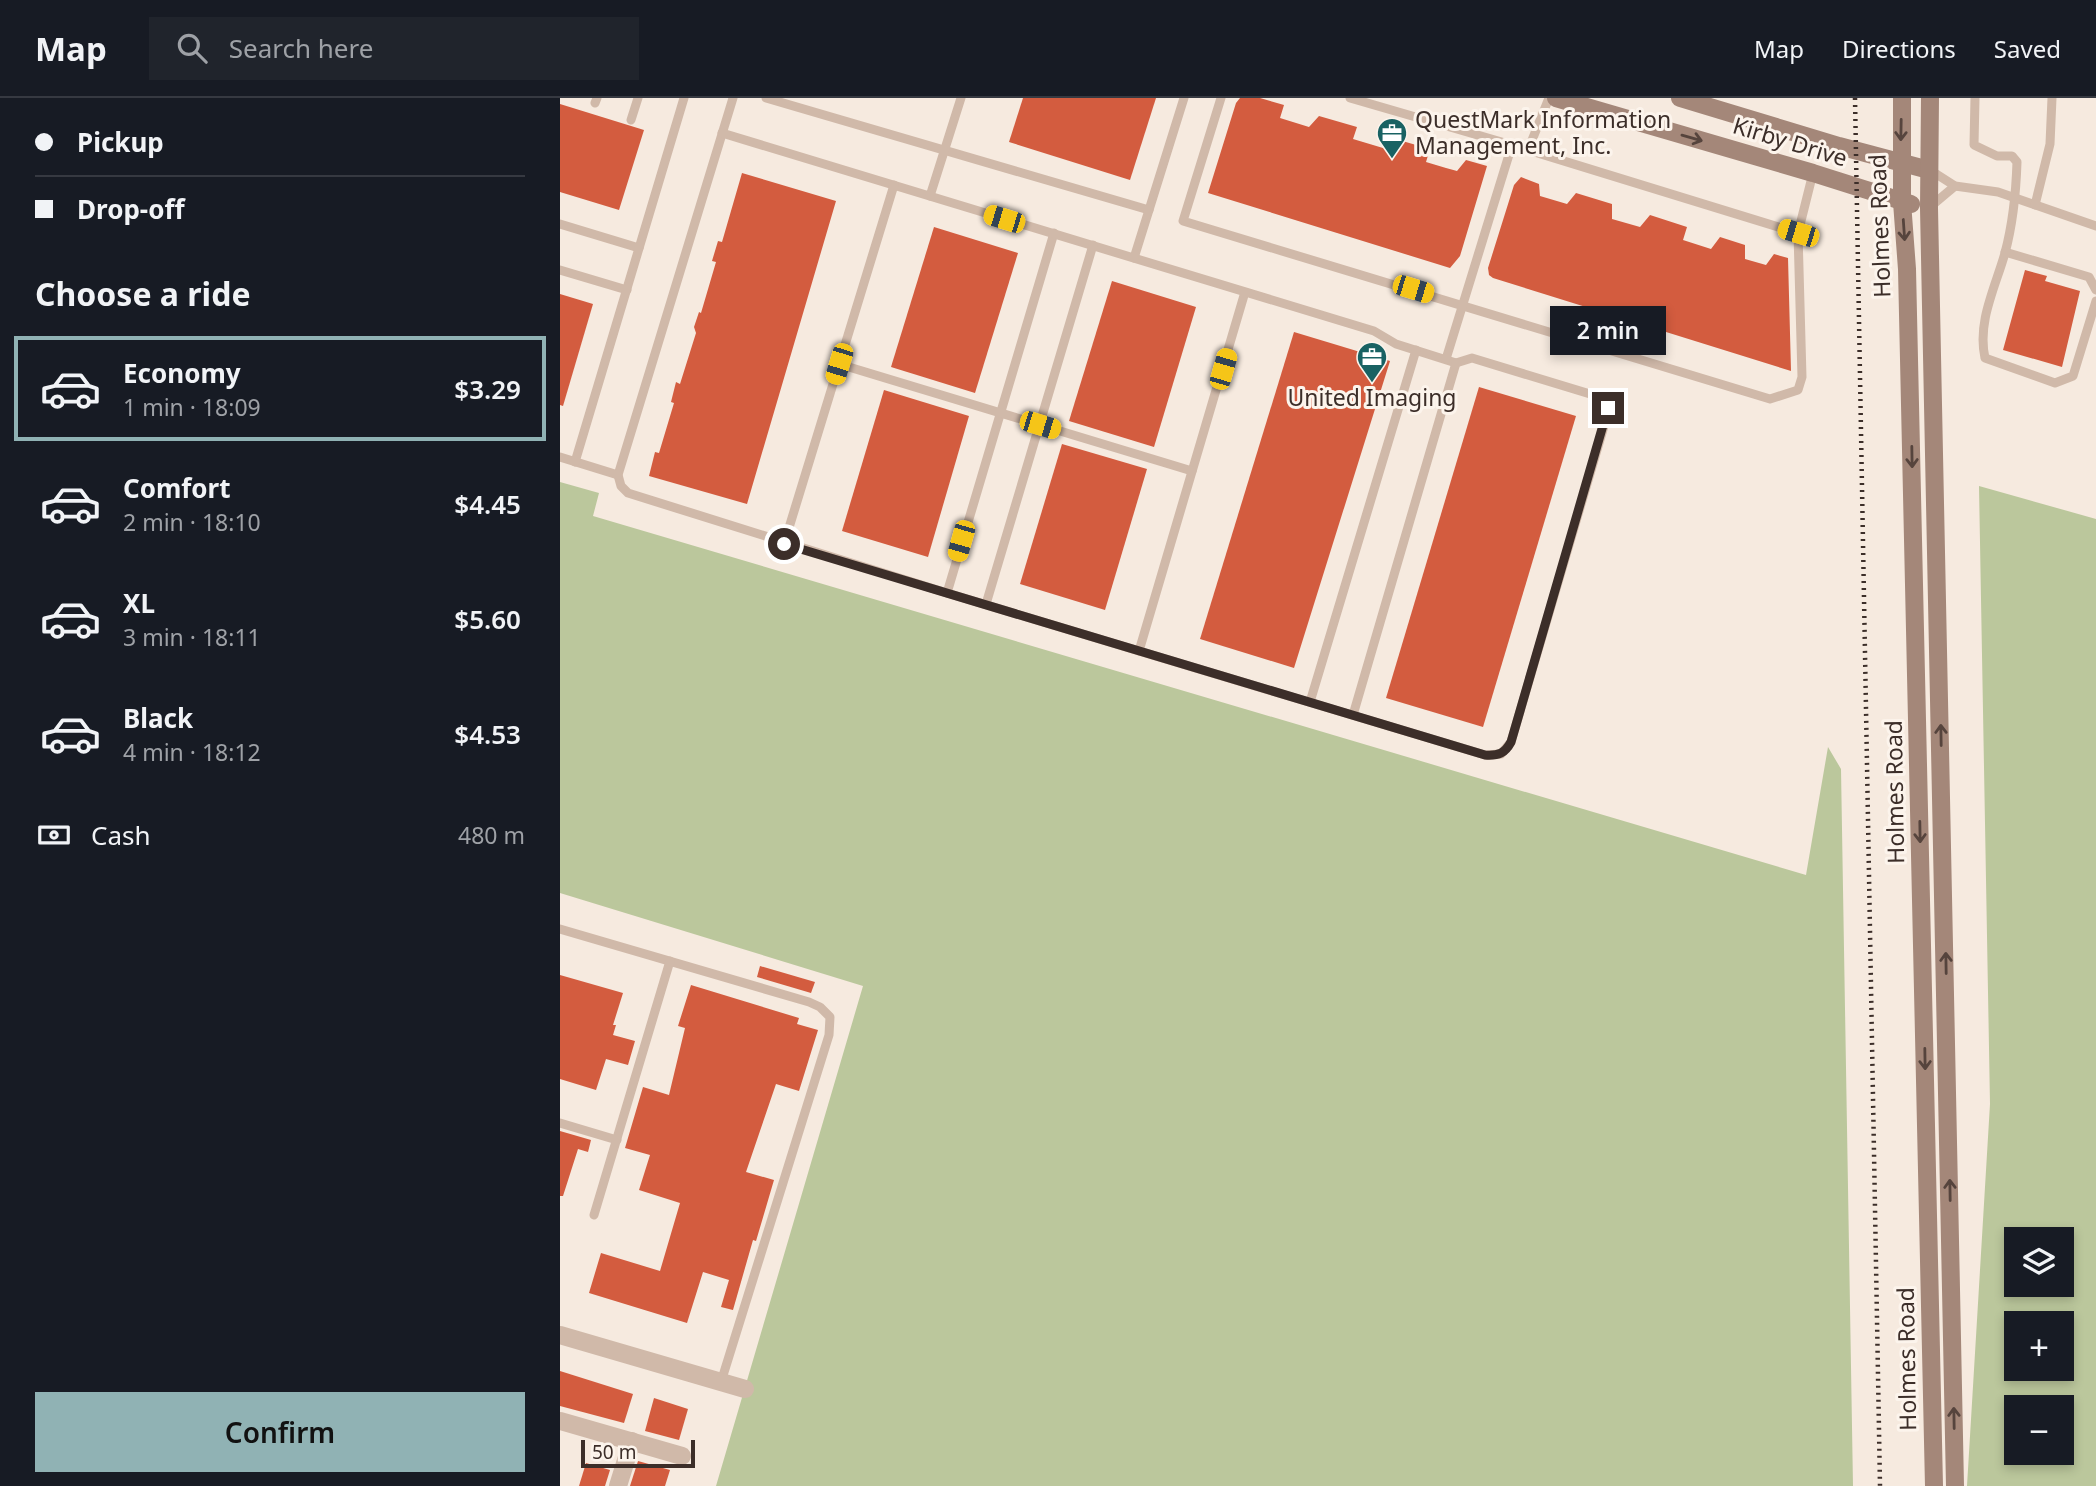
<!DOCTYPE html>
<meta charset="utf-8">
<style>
body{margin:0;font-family:"Noto Sans",sans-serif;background:#20242c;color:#f1f3f6;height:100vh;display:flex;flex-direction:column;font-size:26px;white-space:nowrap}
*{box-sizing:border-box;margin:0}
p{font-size:23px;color:#9ea1a6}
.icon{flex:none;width:38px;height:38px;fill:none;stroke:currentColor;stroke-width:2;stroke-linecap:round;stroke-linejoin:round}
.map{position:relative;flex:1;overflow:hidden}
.sheet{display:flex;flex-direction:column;background:#171b24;width:560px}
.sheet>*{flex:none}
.top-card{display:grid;align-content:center;height:154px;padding:0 35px;background:#171b24}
.fabs{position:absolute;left:1444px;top:1129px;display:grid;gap:14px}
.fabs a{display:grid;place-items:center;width:70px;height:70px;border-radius:0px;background:#171b24;box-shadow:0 4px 10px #0003;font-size:35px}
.scale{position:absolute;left:21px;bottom:18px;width:114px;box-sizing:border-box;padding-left:7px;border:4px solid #3c2e29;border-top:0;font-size:19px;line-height:24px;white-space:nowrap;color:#3c2e29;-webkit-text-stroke:5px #fcf4ec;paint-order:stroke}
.end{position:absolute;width:32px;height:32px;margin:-16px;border:9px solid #3c2e29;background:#fff;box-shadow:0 0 0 4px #fff}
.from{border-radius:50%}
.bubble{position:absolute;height:49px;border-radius:0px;background:#171b24;box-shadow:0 4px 10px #0003;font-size:23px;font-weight:600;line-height:49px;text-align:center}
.car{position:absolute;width:21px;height:42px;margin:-21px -10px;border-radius:9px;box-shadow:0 0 5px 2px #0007;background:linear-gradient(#f5c518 24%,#345 0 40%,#f5c518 0 76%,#345 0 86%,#f5c518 0)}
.top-card b{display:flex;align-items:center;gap:24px;height:66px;font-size:26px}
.top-card b+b{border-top:2px solid #363941}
.top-card i{width:18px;height:18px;background:#f1f3f6}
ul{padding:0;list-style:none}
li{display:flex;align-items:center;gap:21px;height:105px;margin:0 14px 10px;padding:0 21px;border:4px solid transparent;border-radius:0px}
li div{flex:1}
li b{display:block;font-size:26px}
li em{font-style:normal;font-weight:600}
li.on{border-color:#90b2b4}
li>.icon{width:63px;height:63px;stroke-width:1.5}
h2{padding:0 35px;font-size:32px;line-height:84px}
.pay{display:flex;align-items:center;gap:18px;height:77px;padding:0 35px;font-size:26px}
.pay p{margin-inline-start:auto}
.cta{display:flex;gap:14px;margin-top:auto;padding:14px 35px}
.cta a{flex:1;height:80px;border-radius:0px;background:#90b2b4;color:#111;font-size:28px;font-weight:600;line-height:80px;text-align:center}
header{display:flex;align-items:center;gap:42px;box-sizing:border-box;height:98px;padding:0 35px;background:#171b24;border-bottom:2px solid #363941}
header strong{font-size:33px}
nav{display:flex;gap:38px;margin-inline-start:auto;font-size:24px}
.search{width:490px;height:63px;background:#20242c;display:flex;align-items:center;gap:18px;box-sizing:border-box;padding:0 24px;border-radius:0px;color:#9ea1a6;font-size:26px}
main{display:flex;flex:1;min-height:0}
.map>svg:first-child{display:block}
.green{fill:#bbc79c;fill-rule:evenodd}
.building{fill:#d35c3f}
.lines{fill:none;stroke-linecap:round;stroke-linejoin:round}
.lane{stroke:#d0b9a9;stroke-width:9}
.street{stroke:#d0b9a9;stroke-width:18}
.secondary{stroke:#a48779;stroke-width:18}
.rail{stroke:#3c2e29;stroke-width:4.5;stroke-dasharray:2 5;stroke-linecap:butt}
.oneway{stroke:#56443d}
.route{stroke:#3c2e29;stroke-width:9}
.labels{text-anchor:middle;stroke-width:6;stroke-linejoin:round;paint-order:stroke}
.poi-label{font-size:23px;fill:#3c2e29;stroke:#fcf4ec;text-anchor:start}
.street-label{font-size:23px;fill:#3c2e29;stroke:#fcf4ec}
</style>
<header>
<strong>Map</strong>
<div class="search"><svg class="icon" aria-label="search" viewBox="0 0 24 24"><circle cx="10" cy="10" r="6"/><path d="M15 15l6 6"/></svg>Search here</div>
<nav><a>Map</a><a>Directions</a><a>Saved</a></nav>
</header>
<main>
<section class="sheet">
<div class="top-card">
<b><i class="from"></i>Pickup</b>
<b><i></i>Drop-off</b>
</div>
<h2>Choose a ride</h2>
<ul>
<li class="on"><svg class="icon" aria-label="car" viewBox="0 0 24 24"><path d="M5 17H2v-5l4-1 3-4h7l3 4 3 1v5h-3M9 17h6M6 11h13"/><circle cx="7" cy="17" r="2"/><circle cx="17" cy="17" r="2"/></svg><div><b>Economy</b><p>1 min · 18:09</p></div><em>$3.29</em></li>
<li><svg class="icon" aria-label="car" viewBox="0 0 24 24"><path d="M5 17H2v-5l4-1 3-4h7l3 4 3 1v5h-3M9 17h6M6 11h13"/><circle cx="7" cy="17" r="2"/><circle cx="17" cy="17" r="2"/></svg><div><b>Comfort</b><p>2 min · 18:10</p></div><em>$4.45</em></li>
<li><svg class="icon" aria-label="car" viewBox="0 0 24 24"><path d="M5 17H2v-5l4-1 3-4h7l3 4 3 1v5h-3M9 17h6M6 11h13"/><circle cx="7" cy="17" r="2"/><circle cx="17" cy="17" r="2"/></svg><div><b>XL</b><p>3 min · 18:11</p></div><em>$5.60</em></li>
<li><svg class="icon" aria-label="car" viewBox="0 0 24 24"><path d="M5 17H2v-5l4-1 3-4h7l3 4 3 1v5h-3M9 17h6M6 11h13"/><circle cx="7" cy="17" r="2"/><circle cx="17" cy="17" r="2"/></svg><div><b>Black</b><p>4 min · 18:12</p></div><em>$4.53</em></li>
</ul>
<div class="pay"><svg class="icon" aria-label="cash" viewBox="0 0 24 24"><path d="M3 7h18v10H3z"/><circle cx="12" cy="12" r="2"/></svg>Cash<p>480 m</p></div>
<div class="cta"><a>Confirm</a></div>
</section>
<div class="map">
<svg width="1536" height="1388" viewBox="0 0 1536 1388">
<rect width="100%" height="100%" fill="#f6eadf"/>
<g class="green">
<path d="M 0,384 L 39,395 L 33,418 L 1246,777 L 1268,649 L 1281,671 L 1293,1388 L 156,1388 L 303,888 L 0,795 Z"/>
<path d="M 1419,388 L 1536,421 L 1536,1388 L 1407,1388 L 1430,1006 ZM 1502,1141 L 1502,1186 L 1456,1186 L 1456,1141 ZM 1502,1225 L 1502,1270 L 1456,1270 L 1456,1225 ZM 1502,1309 L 1502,1354 L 1456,1354 L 1456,1309 Z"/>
</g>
<g class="building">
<path d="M 463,0 L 596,0 L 570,82 L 449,44 Z"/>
<path d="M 680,0 L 700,0 L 724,7 L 720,20 L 749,29 L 759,18 L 797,29 L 793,41 L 823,50 L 832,40 L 870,51 L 866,64 L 886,70 L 897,73 L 906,62 L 927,68 L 900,158 L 890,170 L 648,95 L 676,5 Z"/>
<path d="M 0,6 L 84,32 L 59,112 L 0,94 Z"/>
<path d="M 182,75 L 276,103 L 187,406 L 89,378 L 95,354 L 99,355 L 114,305 L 111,304 L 116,284 L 120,286 L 136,235 L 134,229 L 139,214 L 141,215 L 156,164 L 152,163 L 158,143 L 162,144 Z"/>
<path d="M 961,79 L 979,86 L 980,98 L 1007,106 L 1016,95 L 1052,106 L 1052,121 L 1080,129 L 1090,117 L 1127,129 L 1123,142 L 1151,151 L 1160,139 L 1185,147 L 1185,161 L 1206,167 L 1214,156 L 1228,160 L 1231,273 L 933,180 L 929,177 L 928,170 L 954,87 Z"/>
<path d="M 374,129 L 458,155 L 415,295 L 331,269 Z"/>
<path d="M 1465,172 L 1487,178 L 1485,183 L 1520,193 L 1502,269 L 1443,252 Z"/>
<path d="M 552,183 L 636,209 L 594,349 L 509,323 Z"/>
<path d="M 0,196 L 33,206 L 3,308 L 0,307 Z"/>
<path d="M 734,234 L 830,263 L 734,570 L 640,541 Z"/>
<path d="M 919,289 L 1016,318 L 923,629 L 826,600 Z"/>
<path d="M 324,292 L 409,318 L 368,459 L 282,433 Z"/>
<path d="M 502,346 L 587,371 L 545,512 L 460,486 Z"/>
<path d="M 200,868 L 255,884 L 251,895 L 197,879 Z"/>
<path d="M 0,877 L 63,895 L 53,927 L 56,927 L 53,937 L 75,943 L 68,967 L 46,961 L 36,992 L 0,981 Z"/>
<path d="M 131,887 L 239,920 L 237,926 L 258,932 L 239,993 L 216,986 L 186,1074 L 214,1082 L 196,1143 L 193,1142 L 173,1212 L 161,1209 L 169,1182 L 143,1174 L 127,1225 L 29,1195 L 41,1155 L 100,1173 L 120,1105 L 79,1092 L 90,1057 L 65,1050 L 83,989 L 109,997 L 125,930 L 118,928 Z"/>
<path d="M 0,1033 L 31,1042 L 28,1054 L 18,1051 L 3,1098 L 0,1098 Z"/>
<path d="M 0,1273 L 73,1296 L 64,1325 L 0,1308 Z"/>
<path d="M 94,1300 L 128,1311 L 119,1342 L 85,1333 Z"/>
<path d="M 78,1363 L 110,1372 L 105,1388 L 70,1388 Z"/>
<path d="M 26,1365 L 50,1372 L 45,1388 L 19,1388 Z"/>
</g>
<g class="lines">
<g class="lane">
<path d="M 173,0 L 58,377 L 61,388 L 68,395 L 387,495 L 494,135"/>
<path d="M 206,0 L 589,112"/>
<path d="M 661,0 L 623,123 L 1210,301 L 1238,292 L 1242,279 L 1238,135 L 1253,75"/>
<path d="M 790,0 L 952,47 L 1238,135"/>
<path d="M 1415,0 L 1414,47 L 1437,58 L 1452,58 L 1457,64 C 1456,95 1453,125 1445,155 C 1435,190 1417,224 1425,260 L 1495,285 L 1513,278 L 1536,203"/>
<path d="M 35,5 L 37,0"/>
<path d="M 71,22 L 78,0"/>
<path d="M 162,35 L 814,233 L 836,246 L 896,265 L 912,260 L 1040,299 L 1048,310 L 1047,318 L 951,644 L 941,656 L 925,657 L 579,553 L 685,194"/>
<path d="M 968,52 L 989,0"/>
<path d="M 1370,72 L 1395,88 L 1438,94 L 1536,128"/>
<path d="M 370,98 L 401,0"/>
<path d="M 1475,107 L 1490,46 L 1492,0"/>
<path d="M 1370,109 L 1395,88"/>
<path d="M 0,126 L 79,150"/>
<path d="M 1445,154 L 1529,179 L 1536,192"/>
<path d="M 574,160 L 624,0"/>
<path d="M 0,172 L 67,192"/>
<path d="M 886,261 L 952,47"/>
<path d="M 279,266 L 632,373"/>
<path d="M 0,359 L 58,377"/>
<path d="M 15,364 L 124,0"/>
<path d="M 224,446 L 334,87"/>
<path d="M 387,495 L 579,553"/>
<path d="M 426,506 L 533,147"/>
<path d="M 750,604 L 856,252"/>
<path d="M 793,617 L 896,265"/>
<path d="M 0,831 L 249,904 L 260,909 L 270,919 L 269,937 L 161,1284"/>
<path d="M 0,1025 L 57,1042"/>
<path d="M 34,1117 L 110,863"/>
</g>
<g class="street">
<path d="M 0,1237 L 185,1291"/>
<path d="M 0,1323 L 122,1358"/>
<path d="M 58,1388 L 72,1343"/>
</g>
<g class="secondary">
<path d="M 996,0 L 1253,75 L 1351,106"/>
<path d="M 1120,0 L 1279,48 L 1369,72"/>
<path d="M 1342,0 L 1342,104 L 1347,171 L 1374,1388"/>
<path d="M 1370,0 L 1369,110 L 1395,1388"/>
</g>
<path class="rail" d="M 1295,0 L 1320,1388"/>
</g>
<defs><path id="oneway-shaft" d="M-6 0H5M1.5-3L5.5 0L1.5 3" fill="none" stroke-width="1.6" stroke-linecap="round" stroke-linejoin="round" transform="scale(1.75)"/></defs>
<g class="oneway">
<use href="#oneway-shaft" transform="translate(1341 32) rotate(91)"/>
<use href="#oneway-shaft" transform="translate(1132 40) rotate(16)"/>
<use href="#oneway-shaft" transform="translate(1344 132) rotate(86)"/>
<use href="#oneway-shaft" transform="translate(1352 359) rotate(89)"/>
<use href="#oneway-shaft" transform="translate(1381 637) rotate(-91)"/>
<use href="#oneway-shaft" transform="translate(1360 734) rotate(89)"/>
<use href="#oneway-shaft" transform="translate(1386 865) rotate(-91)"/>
<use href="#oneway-shaft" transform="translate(1365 961) rotate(89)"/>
<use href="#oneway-shaft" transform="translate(1390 1092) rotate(-91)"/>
<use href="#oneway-shaft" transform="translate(1394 1320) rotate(-91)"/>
</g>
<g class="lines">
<path class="route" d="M 224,446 L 925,657 C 939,658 945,655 951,644 L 1048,310"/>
</g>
<defs>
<g id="office-pin" transform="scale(1.575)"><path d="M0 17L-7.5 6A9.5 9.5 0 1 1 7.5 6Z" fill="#196263" stroke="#fcf4ec"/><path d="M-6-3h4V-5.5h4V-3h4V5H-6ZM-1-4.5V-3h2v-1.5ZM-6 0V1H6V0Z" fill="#fff"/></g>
</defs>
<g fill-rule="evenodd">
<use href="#office-pin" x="832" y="35"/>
<use href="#office-pin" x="812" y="259"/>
</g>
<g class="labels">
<g class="poi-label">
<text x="855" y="30">QuestMark Information<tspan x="855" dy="26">Management, Inc.</tspan></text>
<text x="812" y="308" text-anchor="middle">United Imaging</text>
</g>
<g class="street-label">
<text transform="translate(1230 44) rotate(17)" y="8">Kirby Drive</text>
<text transform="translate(1320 128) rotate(-92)" y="8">Holmes Road</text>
<text transform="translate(1335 694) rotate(-91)" y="8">Holmes Road</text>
<text transform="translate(1347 1261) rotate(-91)" y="8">Holmes Road</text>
</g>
</g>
</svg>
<div class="fabs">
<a><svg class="icon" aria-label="layers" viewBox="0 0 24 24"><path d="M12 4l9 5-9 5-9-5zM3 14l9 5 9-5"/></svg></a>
<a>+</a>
<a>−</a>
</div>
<div class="scale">50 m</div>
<i class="end from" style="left:224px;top:446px"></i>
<i class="end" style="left:1048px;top:310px"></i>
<div class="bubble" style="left:990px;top:208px;width:116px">2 min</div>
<i class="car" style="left:444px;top:121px;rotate:287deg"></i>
<i class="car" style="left:1238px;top:135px;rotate:287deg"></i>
<i class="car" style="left:853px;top:191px;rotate:107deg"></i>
<i class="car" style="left:279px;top:266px;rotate:197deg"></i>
<i class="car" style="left:663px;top:271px;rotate:16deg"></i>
<i class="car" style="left:480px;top:327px;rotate:107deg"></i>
<i class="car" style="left:401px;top:443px;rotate:196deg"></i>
</div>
</main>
